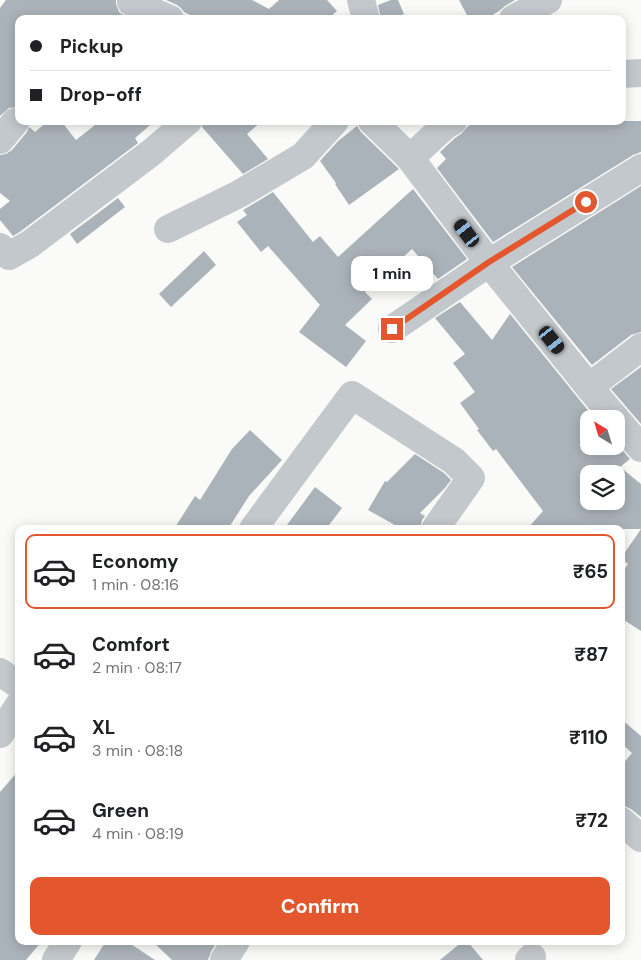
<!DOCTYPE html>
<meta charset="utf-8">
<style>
body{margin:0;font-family:"DM Sans",sans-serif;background:#f6f6f6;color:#202124;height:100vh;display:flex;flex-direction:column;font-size:19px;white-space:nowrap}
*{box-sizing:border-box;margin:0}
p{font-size:16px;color:#757577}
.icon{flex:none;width:28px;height:28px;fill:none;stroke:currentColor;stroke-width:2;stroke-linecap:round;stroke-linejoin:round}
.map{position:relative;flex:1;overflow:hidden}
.sheet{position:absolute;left:15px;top:525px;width:610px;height:420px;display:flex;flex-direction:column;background:#fff;border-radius:10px;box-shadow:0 2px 12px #0003}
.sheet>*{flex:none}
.top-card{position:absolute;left:15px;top:15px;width:611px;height:110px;border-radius:10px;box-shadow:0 2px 12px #0003;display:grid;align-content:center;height:110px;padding:0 15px;background:#fff}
.needle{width:32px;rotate:322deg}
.fabs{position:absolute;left:580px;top:410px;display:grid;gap:10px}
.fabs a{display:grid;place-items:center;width:45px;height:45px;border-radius:10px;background:#fff;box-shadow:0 2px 12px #0003;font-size:25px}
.end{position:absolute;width:22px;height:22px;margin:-11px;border:6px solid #e4572e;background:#fff;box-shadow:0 0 0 2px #fff}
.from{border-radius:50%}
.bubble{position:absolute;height:35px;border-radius:10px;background:#fff;box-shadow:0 2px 12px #0003;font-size:16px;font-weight:700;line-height:35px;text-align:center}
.car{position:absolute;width:15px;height:30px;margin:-15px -8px;border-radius:6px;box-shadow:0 0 4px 1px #0007;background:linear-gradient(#222 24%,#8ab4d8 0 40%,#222 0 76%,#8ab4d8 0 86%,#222 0)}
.top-card b{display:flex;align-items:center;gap:18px;height:48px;font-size:19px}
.top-card b+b{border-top:1px solid #e0e0e0}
.top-card i{width:12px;height:12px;background:#202124}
ul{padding:9px 0 0;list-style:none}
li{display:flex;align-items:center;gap:15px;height:75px;margin:0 10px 8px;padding:0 5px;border:2px solid transparent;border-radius:10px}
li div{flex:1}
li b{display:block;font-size:19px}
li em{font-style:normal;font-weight:700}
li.active{border-color:#e4572e}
li>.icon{width:45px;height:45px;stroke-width:1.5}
.primary-button{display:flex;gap:10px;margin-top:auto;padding:10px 15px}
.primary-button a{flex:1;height:58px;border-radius:10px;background:#e4572e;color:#fff;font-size:20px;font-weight:700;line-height:58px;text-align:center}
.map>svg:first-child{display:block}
.building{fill:#aab3b9;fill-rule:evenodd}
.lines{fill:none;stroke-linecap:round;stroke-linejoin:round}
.minor{stroke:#c3c8cc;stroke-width:28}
.route{stroke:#e4572e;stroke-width:6}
</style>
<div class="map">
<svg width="641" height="960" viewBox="0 0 641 960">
<rect width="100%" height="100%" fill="#fafaf8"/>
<g class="building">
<path d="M 6,0 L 116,0 L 116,4 L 119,12 L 130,19 L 19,19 L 19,107 L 9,108 L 0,116 L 0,8 Z"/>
<path d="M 166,0 L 252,0 L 269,9 L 279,0 L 327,0 L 337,11 L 328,19 L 199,19 L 184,12 L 182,9 L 177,5 Z"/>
<path d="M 391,0 L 398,0 L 404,14 L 391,19 L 381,19 L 378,5 Z"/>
<path d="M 459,0 L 515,0 L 505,6 L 499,11 L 486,19 L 469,19 Z"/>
<path d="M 48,121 L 61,121 L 76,140 L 100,121 L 155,121 L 135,138 L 138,143 L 21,231 L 13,236 L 0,220 L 0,209 L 10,201 L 0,193 L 0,155 L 6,154 L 12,150 L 27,132 L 29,127 L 35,132 Z"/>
<path d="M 203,121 L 262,121 L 247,134 L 268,159 L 243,174 L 202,127 Z"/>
<path d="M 476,121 L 641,121 L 641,152 L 633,155 L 493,242 L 437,168 L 446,159 L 440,152 L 455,138 L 461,134 L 467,127 Z"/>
<path d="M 357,126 L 361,132 L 399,169 L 349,205 L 335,184 L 336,183 L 320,161 L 338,141 Z"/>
<path d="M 641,186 L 641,332 L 631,335 L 592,365 L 512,267 Z"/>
<path d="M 413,189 L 467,259 L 438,279 L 412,249 L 365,292 L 372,299 L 345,325 L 366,341 L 346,367 L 299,332 L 320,305 L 268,246 L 261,252 L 237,222 L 247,215 L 243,210 L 273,192 L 313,242 L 320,236 L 338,257 Z"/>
<path d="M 118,198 L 125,207 L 77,244 L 70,234 Z"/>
<path d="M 204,251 L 216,265 L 171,307 L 159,294 Z"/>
<path d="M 460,302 L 492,340 L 510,314 L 595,419 L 589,419 L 589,446 L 616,446 L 616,443 L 630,459 L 620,467 L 641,484 L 641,529 L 527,529 L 543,511 L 496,449 L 493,451 L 477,430 L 479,429 L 460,403 L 475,392 L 453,363 L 465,354 L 435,318 ZM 589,474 L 616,474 L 616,501 L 589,501 Z"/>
<path d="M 641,367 L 641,424 L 611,389 Z"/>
<path d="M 250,430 L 282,460 L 249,496 L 228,529 L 174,529 L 195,496 L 200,500 L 232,449 Z"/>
<path d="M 415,454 L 444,473 L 451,480 L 445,488 L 420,513 L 425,516 L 422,520 L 420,529 L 402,529 L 368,510 L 385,481 L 387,482 Z"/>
<path d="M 315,487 L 342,508 L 326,529 L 284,529 Z"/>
<path d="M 641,529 L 641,631 L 621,618 L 621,574 L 628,564 L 621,558 Z"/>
<path d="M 621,719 L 641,736 L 641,817 L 631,809 L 624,806 L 621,806 L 621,766 L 632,753 L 621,743 Z"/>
<path d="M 19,770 L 19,941 L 42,941 L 26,960 L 0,960 L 0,792 Z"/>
<path d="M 106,941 L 126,941 L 155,960 L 94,960 Z"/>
<path d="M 152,941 L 217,941 L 211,952 L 208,960 L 172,960 Z"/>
<path d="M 463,941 L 467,941 L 483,960 L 440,960 Z"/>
</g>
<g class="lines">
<g class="minor">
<path d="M 361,0 L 366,19"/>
<path d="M 131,2 L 170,19"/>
<path d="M 513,19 L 548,0"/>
<path d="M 622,74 L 641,73"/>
<path d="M 372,121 L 410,158 L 489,263 L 589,387 L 616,419"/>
<path d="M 0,140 L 15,122"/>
<path d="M 410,158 L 446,125 L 453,121"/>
<path d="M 168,229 L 239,194 L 303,156 L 335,121"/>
<path d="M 0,247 L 9,256 L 30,244 L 152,152 L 188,121"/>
<path d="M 392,329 L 489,263 L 641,168"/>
<path d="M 589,387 L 641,347"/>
<path d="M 616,419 L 641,448"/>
<path d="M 253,529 L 352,395 L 454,461 L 471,478 L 435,529"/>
<path d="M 0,672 L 19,685"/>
<path d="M 0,734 L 19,705"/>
<path d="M 621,821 L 641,838"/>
<path d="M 56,960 L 68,941"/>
<path d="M 224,960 L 236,941"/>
<path d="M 529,960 L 532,957"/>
</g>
</g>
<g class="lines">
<path class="route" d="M 392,329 L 489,262 L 586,202"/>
</g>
</svg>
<div class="fabs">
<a><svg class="needle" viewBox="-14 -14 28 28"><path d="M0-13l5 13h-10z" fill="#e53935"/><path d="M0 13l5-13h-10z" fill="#757577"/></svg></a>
<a><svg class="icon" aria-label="layers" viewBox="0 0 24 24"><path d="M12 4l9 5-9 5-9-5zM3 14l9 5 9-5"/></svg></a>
</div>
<i class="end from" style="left:586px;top:202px"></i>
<i class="end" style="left:392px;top:329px"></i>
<div class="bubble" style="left:351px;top:256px;width:82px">1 min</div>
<i class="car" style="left:467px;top:233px;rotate:323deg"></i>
<i class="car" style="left:552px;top:340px;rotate:141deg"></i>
<div class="top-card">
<b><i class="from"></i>Pickup</b>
<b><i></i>Drop-off</b>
</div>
<section class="sheet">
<ul>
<li class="active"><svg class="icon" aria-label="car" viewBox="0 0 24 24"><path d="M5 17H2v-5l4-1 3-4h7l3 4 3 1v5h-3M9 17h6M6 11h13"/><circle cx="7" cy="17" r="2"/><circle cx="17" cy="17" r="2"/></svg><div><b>Economy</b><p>1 min · 08:16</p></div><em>₹65</em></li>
<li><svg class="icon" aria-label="car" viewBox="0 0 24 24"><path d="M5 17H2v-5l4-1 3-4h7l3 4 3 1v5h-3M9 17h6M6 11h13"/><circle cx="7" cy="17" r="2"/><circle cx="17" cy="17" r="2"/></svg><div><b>Comfort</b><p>2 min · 08:17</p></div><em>₹87</em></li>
<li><svg class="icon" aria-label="car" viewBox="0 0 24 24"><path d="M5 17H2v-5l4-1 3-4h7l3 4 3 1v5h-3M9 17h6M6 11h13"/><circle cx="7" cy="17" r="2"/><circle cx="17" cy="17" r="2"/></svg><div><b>XL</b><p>3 min · 08:18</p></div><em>₹110</em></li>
<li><svg class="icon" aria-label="car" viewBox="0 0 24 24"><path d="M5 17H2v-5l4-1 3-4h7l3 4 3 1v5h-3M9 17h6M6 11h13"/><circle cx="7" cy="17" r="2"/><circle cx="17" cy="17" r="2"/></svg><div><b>Green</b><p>4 min · 08:19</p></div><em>₹72</em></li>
</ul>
<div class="primary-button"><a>Confirm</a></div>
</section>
</div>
